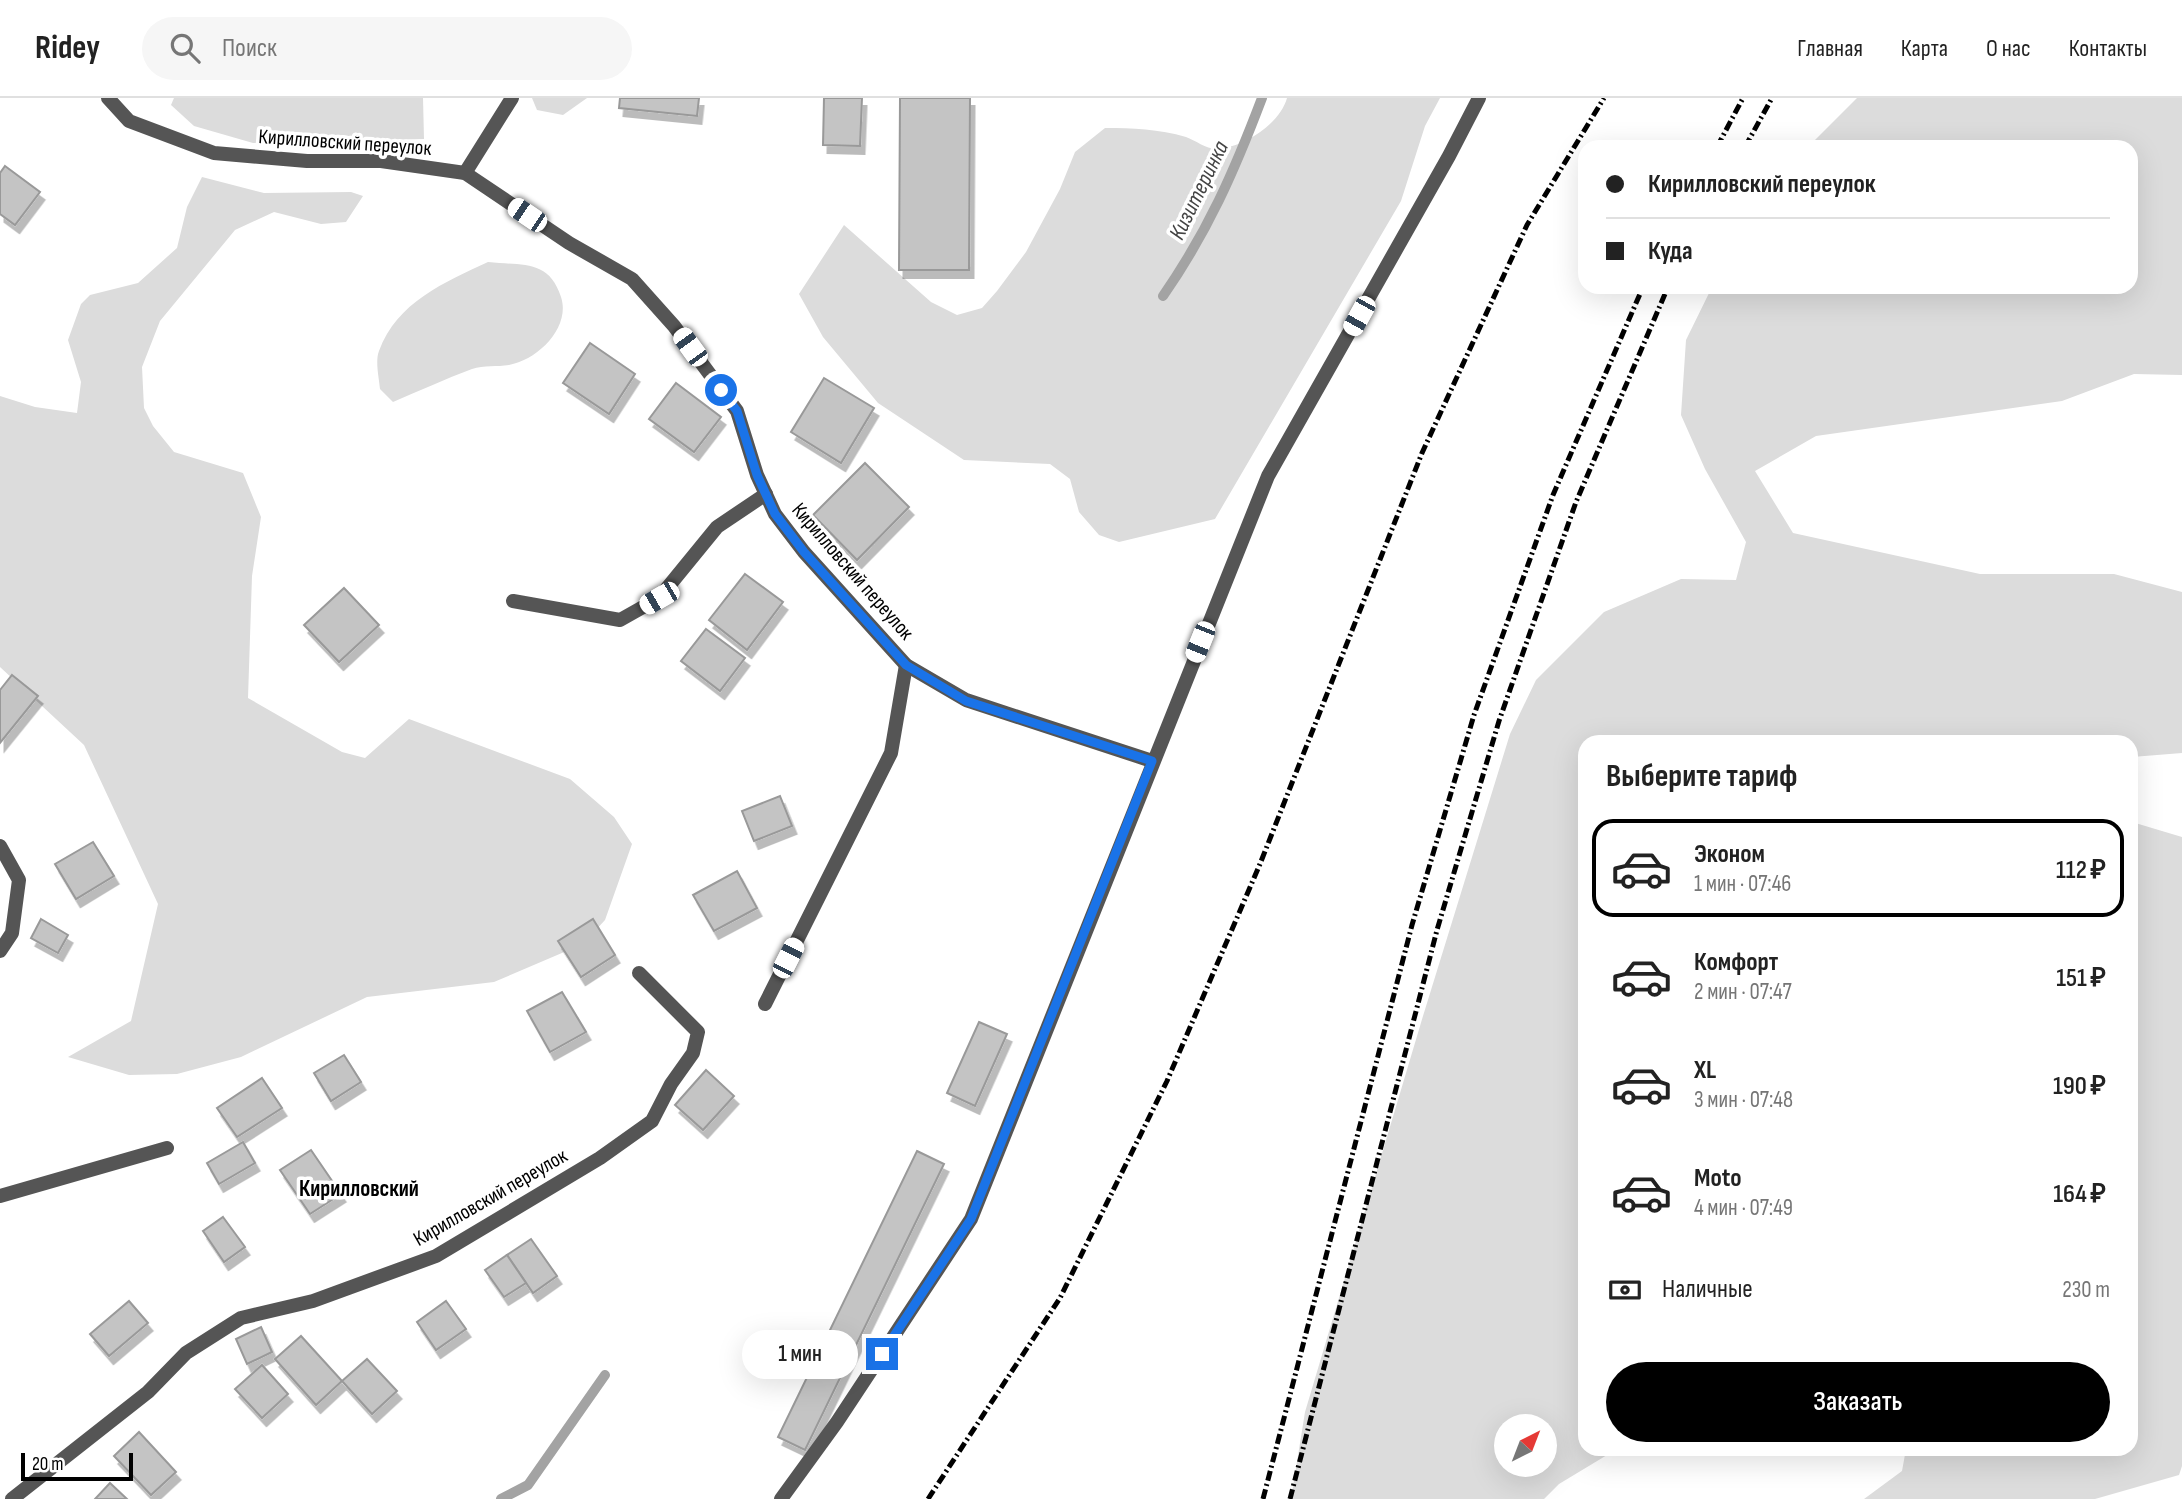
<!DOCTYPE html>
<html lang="ru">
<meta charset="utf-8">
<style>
body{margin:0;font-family:"Sofia Sans Condensed",sans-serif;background:#f6f6f6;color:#222;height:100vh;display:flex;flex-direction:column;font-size:26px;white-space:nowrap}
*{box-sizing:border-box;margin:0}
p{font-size:23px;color:#767676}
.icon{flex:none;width:38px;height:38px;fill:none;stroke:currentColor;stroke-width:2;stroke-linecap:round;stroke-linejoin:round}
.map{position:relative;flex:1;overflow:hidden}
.details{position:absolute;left:1578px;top:637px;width:560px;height:721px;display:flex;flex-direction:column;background:#fff;border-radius:21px;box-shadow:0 7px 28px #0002}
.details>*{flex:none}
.top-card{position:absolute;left:1578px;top:42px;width:560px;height:154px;border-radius:21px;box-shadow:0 7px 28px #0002;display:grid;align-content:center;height:154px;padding:0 28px;background:#fff}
.needle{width:46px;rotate:42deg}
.buttons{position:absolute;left:1494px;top:1316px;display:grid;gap:14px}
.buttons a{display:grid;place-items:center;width:63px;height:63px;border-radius:50%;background:#fff;box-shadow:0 7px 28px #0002;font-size:35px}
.scale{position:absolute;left:21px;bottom:18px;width:112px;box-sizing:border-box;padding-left:7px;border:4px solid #000;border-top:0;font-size:19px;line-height:24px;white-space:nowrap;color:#000;-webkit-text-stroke:5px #fff;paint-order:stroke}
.end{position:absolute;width:32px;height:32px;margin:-16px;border:9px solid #1a73e8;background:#fff;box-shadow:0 0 0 4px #fff}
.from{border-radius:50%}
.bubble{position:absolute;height:49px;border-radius:24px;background:#fff;box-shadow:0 7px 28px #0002;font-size:23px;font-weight:600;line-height:49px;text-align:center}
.car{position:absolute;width:21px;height:42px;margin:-21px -10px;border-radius:9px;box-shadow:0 0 5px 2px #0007;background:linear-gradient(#fff 24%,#345 0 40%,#fff 0 76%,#345 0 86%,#fff 0)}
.top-card b{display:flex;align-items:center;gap:24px;height:66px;font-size:26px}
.top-card b+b{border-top:2px solid #e0e0e0}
.top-card i{width:18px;height:18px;background:#222}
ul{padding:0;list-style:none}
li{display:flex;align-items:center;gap:21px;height:98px;margin:0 14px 10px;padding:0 14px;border:4px solid transparent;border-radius:21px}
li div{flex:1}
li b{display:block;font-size:26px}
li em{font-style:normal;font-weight:600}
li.selected{border-color:#000}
li>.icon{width:63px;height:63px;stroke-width:1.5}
h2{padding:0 28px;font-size:32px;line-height:84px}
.pay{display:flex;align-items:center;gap:18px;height:77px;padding:0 28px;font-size:26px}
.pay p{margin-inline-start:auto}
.button{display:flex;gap:14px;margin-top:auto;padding:14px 28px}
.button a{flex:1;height:80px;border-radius:42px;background:#000;color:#fff;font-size:28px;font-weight:600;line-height:80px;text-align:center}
header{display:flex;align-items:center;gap:42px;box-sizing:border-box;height:98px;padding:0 35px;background:#fff;border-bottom:2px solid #e0e0e0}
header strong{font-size:33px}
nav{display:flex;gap:38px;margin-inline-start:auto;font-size:24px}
.search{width:490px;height:63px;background:#f6f6f6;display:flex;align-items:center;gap:18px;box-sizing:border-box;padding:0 24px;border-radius:38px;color:#767676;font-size:26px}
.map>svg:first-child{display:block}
.green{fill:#dcdcdc;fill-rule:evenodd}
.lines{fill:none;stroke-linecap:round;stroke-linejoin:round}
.stream{stroke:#a3a3a3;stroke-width:10}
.building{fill:#c4c4c4;stroke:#999;stroke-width:2;filter:url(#shadow)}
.service{stroke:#555;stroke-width:14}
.minor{stroke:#555;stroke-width:14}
.rail{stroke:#000;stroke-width:5;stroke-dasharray:10 3.5 2 3.5;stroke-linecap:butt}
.route{stroke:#1a73e8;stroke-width:9}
.labels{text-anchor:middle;stroke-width:7;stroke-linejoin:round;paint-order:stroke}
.street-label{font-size:21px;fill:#000;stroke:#fff}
.water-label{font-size:23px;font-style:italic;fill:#444;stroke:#fff}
.neighbourhood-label{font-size:23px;font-weight:bold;fill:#000;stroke:#fff}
</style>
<header>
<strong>Ridey</strong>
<div class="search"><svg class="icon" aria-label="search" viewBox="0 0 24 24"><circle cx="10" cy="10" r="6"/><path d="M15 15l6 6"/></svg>Поиск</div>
<nav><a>Главная</a><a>Карта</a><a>О нас</a><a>Контакты</a></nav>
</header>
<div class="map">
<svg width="2182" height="1401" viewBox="0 0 2182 1401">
<defs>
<filter id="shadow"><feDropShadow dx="4.5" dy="8" stdDeviation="0" flood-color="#0004"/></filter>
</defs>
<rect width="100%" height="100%" fill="#fff"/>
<g class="green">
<path d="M 174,0 L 423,0 L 424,41 L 253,45 L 194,28 L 171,7 Z"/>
<path d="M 532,0 L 587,0 L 563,17 L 537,12 Z"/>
<path d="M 1287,0 L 1440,0 L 1425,28 L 1401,103 L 1215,421 L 1119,444 L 1099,437 L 1079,414 L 1070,381 L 1050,366 L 964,362 L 878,305 L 823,239 L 799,196 L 844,127 L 931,204 L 957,217 L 982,210 L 997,193 L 1026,154 L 1060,91 L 1075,54 L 1105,30 C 1132,30 1159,31 1186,39 C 1195,42 1206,51 1216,51 C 1243,50 1280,26 1287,0 Z"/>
<path d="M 1857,0 L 2182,0 L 2182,277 L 2134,276 L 2062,303 L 1816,338 L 1755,373 L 1793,435 L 1980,476 L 2114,476 L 2182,494 L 2182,655 L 2132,659 L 2132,644 L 1586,644 L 1586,1351 L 1617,1351 L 1559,1386 L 1544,1401 L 1291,1401 L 1305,1314 L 1423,918 L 1510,636 L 1536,582 L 1604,514 L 1681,481 L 1736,482 L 1746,444 L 1705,371 L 1681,317 L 1686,242 L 1712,189 L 2132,189 L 2132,49 L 1808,49 ZM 1507,1328 L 1545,1328 L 1545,1367 L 1507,1367 Z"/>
<path d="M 202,79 L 264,95 L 351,94 L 363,98 L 346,124 L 321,126 L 274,114 L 235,132 L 160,223 L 142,269 L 144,310 L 153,328 L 174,354 L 243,375 L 261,419 L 252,478 L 248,600 L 342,654 L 365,660 L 409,621 L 570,681 L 614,719 L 632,746 L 605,822 L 583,846 L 494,884 L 367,899 L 241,959 L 177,976 L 129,977 L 68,959 L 131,923 L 158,806 L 84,647 L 0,569 L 0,298 L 35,309 L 77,315 L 81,284 L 68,242 L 81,206 L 90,197 L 138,185 L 177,150 L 187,109 Z"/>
<path d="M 488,164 C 522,168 549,161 561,199 C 571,229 538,262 509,267 C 497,269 484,267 472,271 C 445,281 419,293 393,304 L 380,291 C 379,280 375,263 379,253 C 397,204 445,184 488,164 Z"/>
<path d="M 2132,724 L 2182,739 L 2182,1368 L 2179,1377 L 2095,1401 L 1864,1401 L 1902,1373 L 1906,1351 L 2132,1351 Z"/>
</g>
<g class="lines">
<g class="stream">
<path d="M 1163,198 C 1208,133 1234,74 1262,0"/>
<path d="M 501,1401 L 528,1387 L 605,1277"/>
</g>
</g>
<g class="building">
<path d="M 620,0 L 699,0 L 697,18 L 619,10 Z"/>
<path d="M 824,0 L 862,0 L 860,48 L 823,47 Z"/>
<path d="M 900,0 L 970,0 L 969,172 L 899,172 Z"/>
<path d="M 5,68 L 40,94 L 15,127 L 0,116 L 0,75 Z"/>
<path d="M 590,245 L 635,276 L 609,316 L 563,285 Z"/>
<path d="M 824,280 L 874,310 L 841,365 L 791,334 Z"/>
<path d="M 676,285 L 721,319 L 694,354 L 649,321 Z"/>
<path d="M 865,365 L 909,409 L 857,462 L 813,417 Z"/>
<path d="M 745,476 L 783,504 L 747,552 L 709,522 Z"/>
<path d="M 344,490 L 379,527 L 339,564 L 304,527 Z"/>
<path d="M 706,531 L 745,560 L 720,593 L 681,563 Z"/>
<path d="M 12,577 L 38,598 L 0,645 L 0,592 Z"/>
<path d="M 780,698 L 792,728 L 754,743 L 742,713 Z"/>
<path d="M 93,744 L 114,778 L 76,801 L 55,766 Z"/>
<path d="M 737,773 L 757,810 L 714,833 L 693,797 Z"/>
<path d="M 41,821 L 68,837 L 58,855 L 31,840 Z"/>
<path d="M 593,821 L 615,857 L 581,879 L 558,843 Z"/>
<path d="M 562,894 L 586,934 L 550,954 L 527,913 Z"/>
<path d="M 979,924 L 1007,936 L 975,1008 L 947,995 Z"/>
<path d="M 344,957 L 361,984 L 331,1003 L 314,975 Z"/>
<path d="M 706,972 L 734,998 L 703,1032 L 675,1007 Z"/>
<path d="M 262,980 L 282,1010 L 237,1039 L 217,1010 Z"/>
<path d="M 243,1044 L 255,1065 L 219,1086 L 207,1065 Z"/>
<path d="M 311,1052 L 341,1096 L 310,1116 L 280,1072 Z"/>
<path d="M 917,1053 L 944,1066 L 805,1352 L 778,1339 Z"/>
<path d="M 223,1119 L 245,1149 L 224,1164 L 203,1133 Z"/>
<path d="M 531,1141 L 557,1178 L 533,1195 L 507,1157 Z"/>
<path d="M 507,1157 L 526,1185 L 504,1199 L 485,1172 Z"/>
<path d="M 129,1203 L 148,1225 L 109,1258 L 90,1236 Z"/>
<path d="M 446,1203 L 466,1231 L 436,1252 L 417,1224 Z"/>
<path d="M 261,1229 L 272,1254 L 247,1266 L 236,1241 Z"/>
<path d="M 301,1238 L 342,1283 L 316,1307 L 275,1261 Z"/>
<path d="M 367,1261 L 397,1293 L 372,1316 L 342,1283 Z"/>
<path d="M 262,1267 L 288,1296 L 262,1320 L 235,1291 Z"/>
<path d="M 139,1334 L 176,1374 L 151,1397 L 114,1358 Z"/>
<path d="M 110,1385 L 127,1401 L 95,1401 Z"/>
</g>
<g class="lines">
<path class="service" d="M 513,503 L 620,522 L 659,500 L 717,429 L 766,396"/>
<g class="minor">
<path d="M 108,0 L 129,23 L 214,55 L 307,63 L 381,63 L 465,75 L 569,145 L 632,181 L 674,228 L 737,313 L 757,377 L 775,416 L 804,454 L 906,567 L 966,602 L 1152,663"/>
<path d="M 465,75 L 512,0"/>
<path d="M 0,748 L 19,782 L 12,835 L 0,853"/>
<path d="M 765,906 L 891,655 L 906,567"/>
<path d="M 0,1098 L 167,1050"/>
<path d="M 12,1401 L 148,1294 L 186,1255 L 241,1220 L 313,1203 L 436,1158 L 600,1060 L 652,1023 L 671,986 L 693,955 L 698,934 L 639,875"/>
<path d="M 781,1401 L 837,1324 L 971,1121 L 1268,378 L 1449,58 L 1479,0"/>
</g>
<g class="rail">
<path d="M 1717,49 L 1743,0"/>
<path d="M 1745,49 L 1772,0"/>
<path d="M 928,1401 L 1060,1200 L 1167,983 L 1260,766 L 1422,355 L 1527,127 L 1604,0"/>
<path d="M 1263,1401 L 1412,827 L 1474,617 L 1553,397 L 1643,189"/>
<path d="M 1290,1401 L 1437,832 L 1499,623 L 1576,404 L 1668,189"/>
</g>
</g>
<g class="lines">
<path class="route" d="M 721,292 L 737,313 L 757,377 L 775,416 L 804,454 L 906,567 L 966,603 L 1152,663 L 971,1121 L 882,1256"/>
</g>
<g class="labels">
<g class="street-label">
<text transform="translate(345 44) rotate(4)" y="7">Кирилловский переулок</text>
<text transform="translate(853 473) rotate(49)" y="7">Кирилловский переулок</text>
<text transform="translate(490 1099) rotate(-30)" y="7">Кирилловский переулок</text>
</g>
<g class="water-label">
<text transform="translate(1198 92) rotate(-64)" y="8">Кизитеринка</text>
</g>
<g class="neighbourhood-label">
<text x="359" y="1098">Кирилловский</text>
</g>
</g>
</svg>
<div class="buttons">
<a><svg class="needle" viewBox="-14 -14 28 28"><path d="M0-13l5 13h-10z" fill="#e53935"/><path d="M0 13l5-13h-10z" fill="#767676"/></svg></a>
</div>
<div class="scale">20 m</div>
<i class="end from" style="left:721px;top:292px"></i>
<i class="end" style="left:882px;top:1256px"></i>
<div class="bubble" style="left:742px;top:1232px;width:116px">1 мин</div>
<i class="car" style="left:527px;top:117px;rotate:304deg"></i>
<i class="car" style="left:1359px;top:218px;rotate:209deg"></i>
<i class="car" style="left:690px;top:249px;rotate:324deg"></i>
<i class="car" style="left:659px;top:500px;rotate:240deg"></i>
<i class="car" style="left:1200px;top:544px;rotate:202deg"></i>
<i class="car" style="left:788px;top:860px;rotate:27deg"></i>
<div class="top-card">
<b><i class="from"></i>Кирилловский переулок</b>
<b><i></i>Куда</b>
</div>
<section class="details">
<h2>Выберите тариф</h2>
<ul>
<li class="selected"><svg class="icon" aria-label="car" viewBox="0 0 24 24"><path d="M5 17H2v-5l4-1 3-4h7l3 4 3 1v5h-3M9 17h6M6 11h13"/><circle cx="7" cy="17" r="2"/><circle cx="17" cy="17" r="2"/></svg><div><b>Эконом</b><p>1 мин · 07:46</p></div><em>112 ₽</em></li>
<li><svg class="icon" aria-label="car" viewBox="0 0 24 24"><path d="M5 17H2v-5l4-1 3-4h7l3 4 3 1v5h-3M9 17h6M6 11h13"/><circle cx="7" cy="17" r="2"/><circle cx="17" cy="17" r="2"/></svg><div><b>Комфорт</b><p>2 мин · 07:47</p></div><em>151 ₽</em></li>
<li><svg class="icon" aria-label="car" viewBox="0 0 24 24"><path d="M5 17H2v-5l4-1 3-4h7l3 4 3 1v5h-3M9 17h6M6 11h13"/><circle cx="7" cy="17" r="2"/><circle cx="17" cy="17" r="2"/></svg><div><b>XL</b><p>3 мин · 07:48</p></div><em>190 ₽</em></li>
<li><svg class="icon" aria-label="car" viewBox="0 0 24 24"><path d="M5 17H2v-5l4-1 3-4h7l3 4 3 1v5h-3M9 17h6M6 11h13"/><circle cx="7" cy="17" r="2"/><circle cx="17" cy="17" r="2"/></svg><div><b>Moto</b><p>4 мин · 07:49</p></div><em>164 ₽</em></li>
</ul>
<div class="pay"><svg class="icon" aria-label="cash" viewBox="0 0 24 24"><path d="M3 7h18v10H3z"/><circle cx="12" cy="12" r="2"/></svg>Наличные<p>230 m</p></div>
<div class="button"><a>Заказать</a></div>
</section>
</div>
